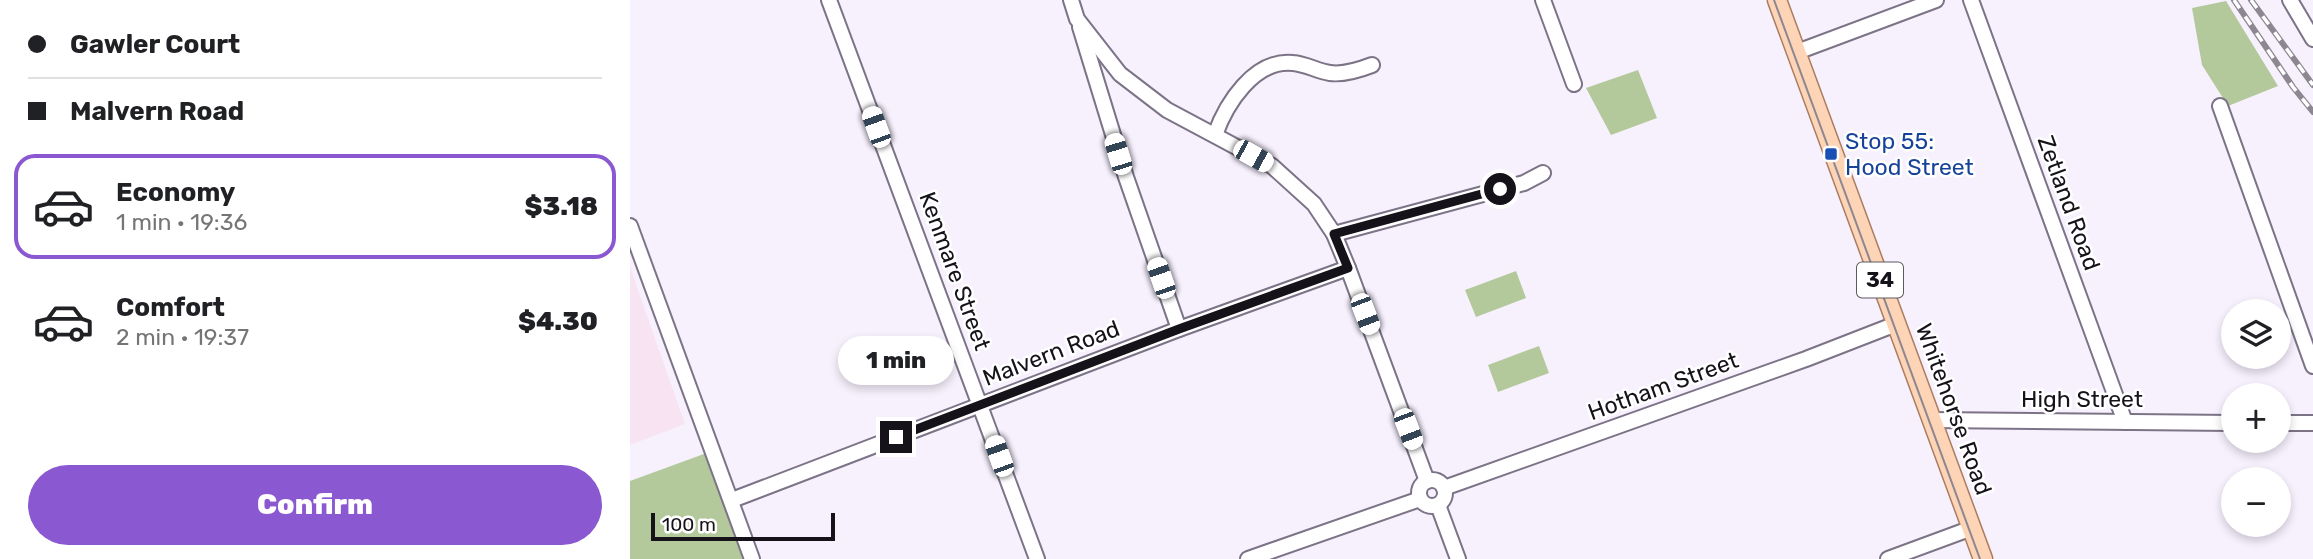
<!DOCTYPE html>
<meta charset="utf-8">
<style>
body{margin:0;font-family:Rubik,sans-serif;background:#f2f2f2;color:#202124;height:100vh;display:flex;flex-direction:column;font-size:26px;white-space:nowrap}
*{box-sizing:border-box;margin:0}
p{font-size:23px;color:#757577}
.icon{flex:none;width:38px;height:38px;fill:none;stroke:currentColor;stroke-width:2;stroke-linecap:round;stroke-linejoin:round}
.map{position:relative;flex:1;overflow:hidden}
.panel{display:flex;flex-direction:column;background:#fff;width:630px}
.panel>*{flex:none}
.guide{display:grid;align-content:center;height:154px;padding:0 28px;background:#fff}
.buttons{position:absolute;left:1591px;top:299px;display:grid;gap:14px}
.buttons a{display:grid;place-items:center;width:70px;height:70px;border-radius:50%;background:#fff;box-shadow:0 4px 10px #0003;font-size:35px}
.scale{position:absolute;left:21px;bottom:18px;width:184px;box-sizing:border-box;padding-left:7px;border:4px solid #16121a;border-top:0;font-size:19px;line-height:24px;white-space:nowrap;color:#16121a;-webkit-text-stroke:5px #fff;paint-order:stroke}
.end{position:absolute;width:32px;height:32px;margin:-16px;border:9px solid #16121a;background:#fff;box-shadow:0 0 0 4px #fff}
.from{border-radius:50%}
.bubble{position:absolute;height:49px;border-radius:24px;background:#fff;box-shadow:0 4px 10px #0003;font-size:23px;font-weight:800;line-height:49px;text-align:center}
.car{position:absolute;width:21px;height:42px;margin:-21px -10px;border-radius:9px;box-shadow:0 0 5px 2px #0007;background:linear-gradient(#fff 24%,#345 0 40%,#fff 0 76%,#345 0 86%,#fff 0)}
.guide b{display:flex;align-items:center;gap:24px;height:66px;font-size:26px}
.guide b+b{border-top:2px solid #e0e0e0}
.guide i{width:18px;height:18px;background:#202124}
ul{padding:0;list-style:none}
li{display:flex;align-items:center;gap:21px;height:105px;margin:0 14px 10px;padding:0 14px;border:4px solid transparent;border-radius:21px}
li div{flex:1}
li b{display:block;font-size:26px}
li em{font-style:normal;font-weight:800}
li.current{border-color:#8a58d1}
li>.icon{width:63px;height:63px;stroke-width:1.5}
.button{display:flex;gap:14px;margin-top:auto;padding:14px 28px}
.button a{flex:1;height:80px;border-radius:42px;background:#8a58d1;color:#fff;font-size:28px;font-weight:800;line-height:80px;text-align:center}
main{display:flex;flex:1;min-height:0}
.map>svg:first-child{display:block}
.education{fill:#f8e3f2}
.green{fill:#b3c99c}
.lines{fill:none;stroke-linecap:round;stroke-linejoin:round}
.minor-casing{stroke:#7c7387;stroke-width:18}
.major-casing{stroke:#ab7d60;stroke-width:21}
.minor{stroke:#fff;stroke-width:14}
.major{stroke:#fdd4b6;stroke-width:18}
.tram{stroke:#8c8791;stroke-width:2}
.rail-casing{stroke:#8c8791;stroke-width:6}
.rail{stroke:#fff;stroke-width:3.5;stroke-dasharray:10;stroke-linecap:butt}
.route{stroke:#16121a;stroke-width:9}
.transit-dot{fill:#1a4fb4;stroke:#fff;stroke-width:2.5}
.labels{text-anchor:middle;stroke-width:5;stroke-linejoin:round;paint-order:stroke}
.shield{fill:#fff;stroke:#5c595f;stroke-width:2}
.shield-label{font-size:21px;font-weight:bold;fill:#16121a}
.transit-label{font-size:23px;fill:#164399;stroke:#fff;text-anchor:start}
.street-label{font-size:23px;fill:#16121a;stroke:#fff}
</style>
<main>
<section class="panel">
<div class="guide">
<b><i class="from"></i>Gawler Court</b>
<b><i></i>Malvern Road</b>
</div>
<ul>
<li class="current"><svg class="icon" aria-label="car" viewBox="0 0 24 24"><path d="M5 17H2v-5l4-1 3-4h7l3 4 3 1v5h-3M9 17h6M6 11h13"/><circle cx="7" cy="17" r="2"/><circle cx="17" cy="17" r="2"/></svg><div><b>Economy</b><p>1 min · 19:36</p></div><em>$3.18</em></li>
<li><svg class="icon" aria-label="car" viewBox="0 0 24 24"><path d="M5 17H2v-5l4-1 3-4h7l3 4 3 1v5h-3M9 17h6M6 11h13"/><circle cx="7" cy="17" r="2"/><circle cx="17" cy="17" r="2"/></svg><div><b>Comfort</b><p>2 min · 19:37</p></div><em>$4.30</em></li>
</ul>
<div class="button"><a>Confirm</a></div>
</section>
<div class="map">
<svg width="1683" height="559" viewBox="0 0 1683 559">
<rect width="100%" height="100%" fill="#f7f1fe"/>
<path class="education" d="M 0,267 L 55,424 L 0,445 Z"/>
<g class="green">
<path d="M 1596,1 L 1648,86 L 1598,106 L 1572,65 L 1562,8 Z"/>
<path d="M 1008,70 L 1027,118 L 981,135 L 956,88 Z"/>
<path d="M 886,271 L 896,298 L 846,317 L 835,290 Z"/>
<path d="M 909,346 L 919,373 L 868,392 L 858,365 Z"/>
<path d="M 82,451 L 121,559 L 0,559 L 0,481 Z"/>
</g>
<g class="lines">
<g class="minor-casing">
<g id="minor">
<path d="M 199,0 L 407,559"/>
<path d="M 441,0 L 447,19 L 490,74 L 537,110 L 642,166 L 684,204 L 704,234 L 718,268 L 797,481"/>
<path d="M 913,0 L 944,84"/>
<path d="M 1341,0 L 1495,422"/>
<path d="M 1660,0 L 1683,39"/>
<path d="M 450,27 L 496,177 L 549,329"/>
<path d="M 1167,52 L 1306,0"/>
<path d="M 1590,106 L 1683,366"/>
<path d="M 585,135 C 596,104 624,59 663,63 C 676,64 687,71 700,73 C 714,75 729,70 742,65"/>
<path d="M 0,226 L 122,559"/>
<path d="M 704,234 L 894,183 L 913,173"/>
<path d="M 1301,420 L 1603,423"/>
<path d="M 1648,423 L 1683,423"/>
<circle cx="802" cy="493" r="13"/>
<path d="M 814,488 L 1176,359 L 1266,324"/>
<path d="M 102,500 L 549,329 L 718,268"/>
<path d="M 808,505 L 828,559"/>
<path d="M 618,559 L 790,499"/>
<path d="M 1258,559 L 1342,528"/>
</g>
</g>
<g class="major-casing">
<path id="major" d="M 1147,0 L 1353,559"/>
</g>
<use href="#minor" class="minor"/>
<use href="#major" class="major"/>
<path class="tram" d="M 1144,0 L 1350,559"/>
<g class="rail-casing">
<g id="rail">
<path d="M 1604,0 L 1663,87 L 1683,112"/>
<path d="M 1621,0 L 1683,85"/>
</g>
</g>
<use href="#rail" class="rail"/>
</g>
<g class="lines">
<path class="route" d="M 266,437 L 549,329 L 718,268 L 704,234 L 870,189"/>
</g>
<rect class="transit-dot" x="1194" y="147" width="14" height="14" rx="3.5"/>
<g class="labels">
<rect class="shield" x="1227" y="262.5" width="46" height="35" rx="5"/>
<g class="shield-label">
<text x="1250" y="287">34</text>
</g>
<g class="transit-label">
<text x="1215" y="149">Stop 55:<tspan x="1215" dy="26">Hood Street</tspan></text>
</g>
<g class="street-label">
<text transform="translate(1439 203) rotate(70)" y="8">Zetland Road</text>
<text transform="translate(325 271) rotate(70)" y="8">Kenmare Street</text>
<text transform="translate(421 353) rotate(-21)" y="8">Malvern Road</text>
<text transform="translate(1033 386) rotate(-20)" y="8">Hotham Street</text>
<text x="1452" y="407">High Street</text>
<text transform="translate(1324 409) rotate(70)" y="8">Whitehorse Road</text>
</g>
</g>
</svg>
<div class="buttons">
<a><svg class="icon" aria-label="layers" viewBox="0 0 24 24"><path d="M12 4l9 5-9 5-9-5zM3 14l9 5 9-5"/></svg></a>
<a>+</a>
<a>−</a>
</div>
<div class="scale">100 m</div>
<i class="end from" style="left:870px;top:189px"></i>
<i class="end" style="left:266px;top:437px"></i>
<div class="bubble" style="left:208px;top:336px;width:116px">1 min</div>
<i class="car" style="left:246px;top:127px;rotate:340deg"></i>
<i class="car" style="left:488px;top:154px;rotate:343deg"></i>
<i class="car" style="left:623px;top:156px;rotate:119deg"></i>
<i class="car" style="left:531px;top:278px;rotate:341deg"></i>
<i class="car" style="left:735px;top:314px;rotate:159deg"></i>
<i class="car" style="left:778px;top:429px;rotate:159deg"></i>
<i class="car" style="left:369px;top:456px;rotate:340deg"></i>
</div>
</main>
